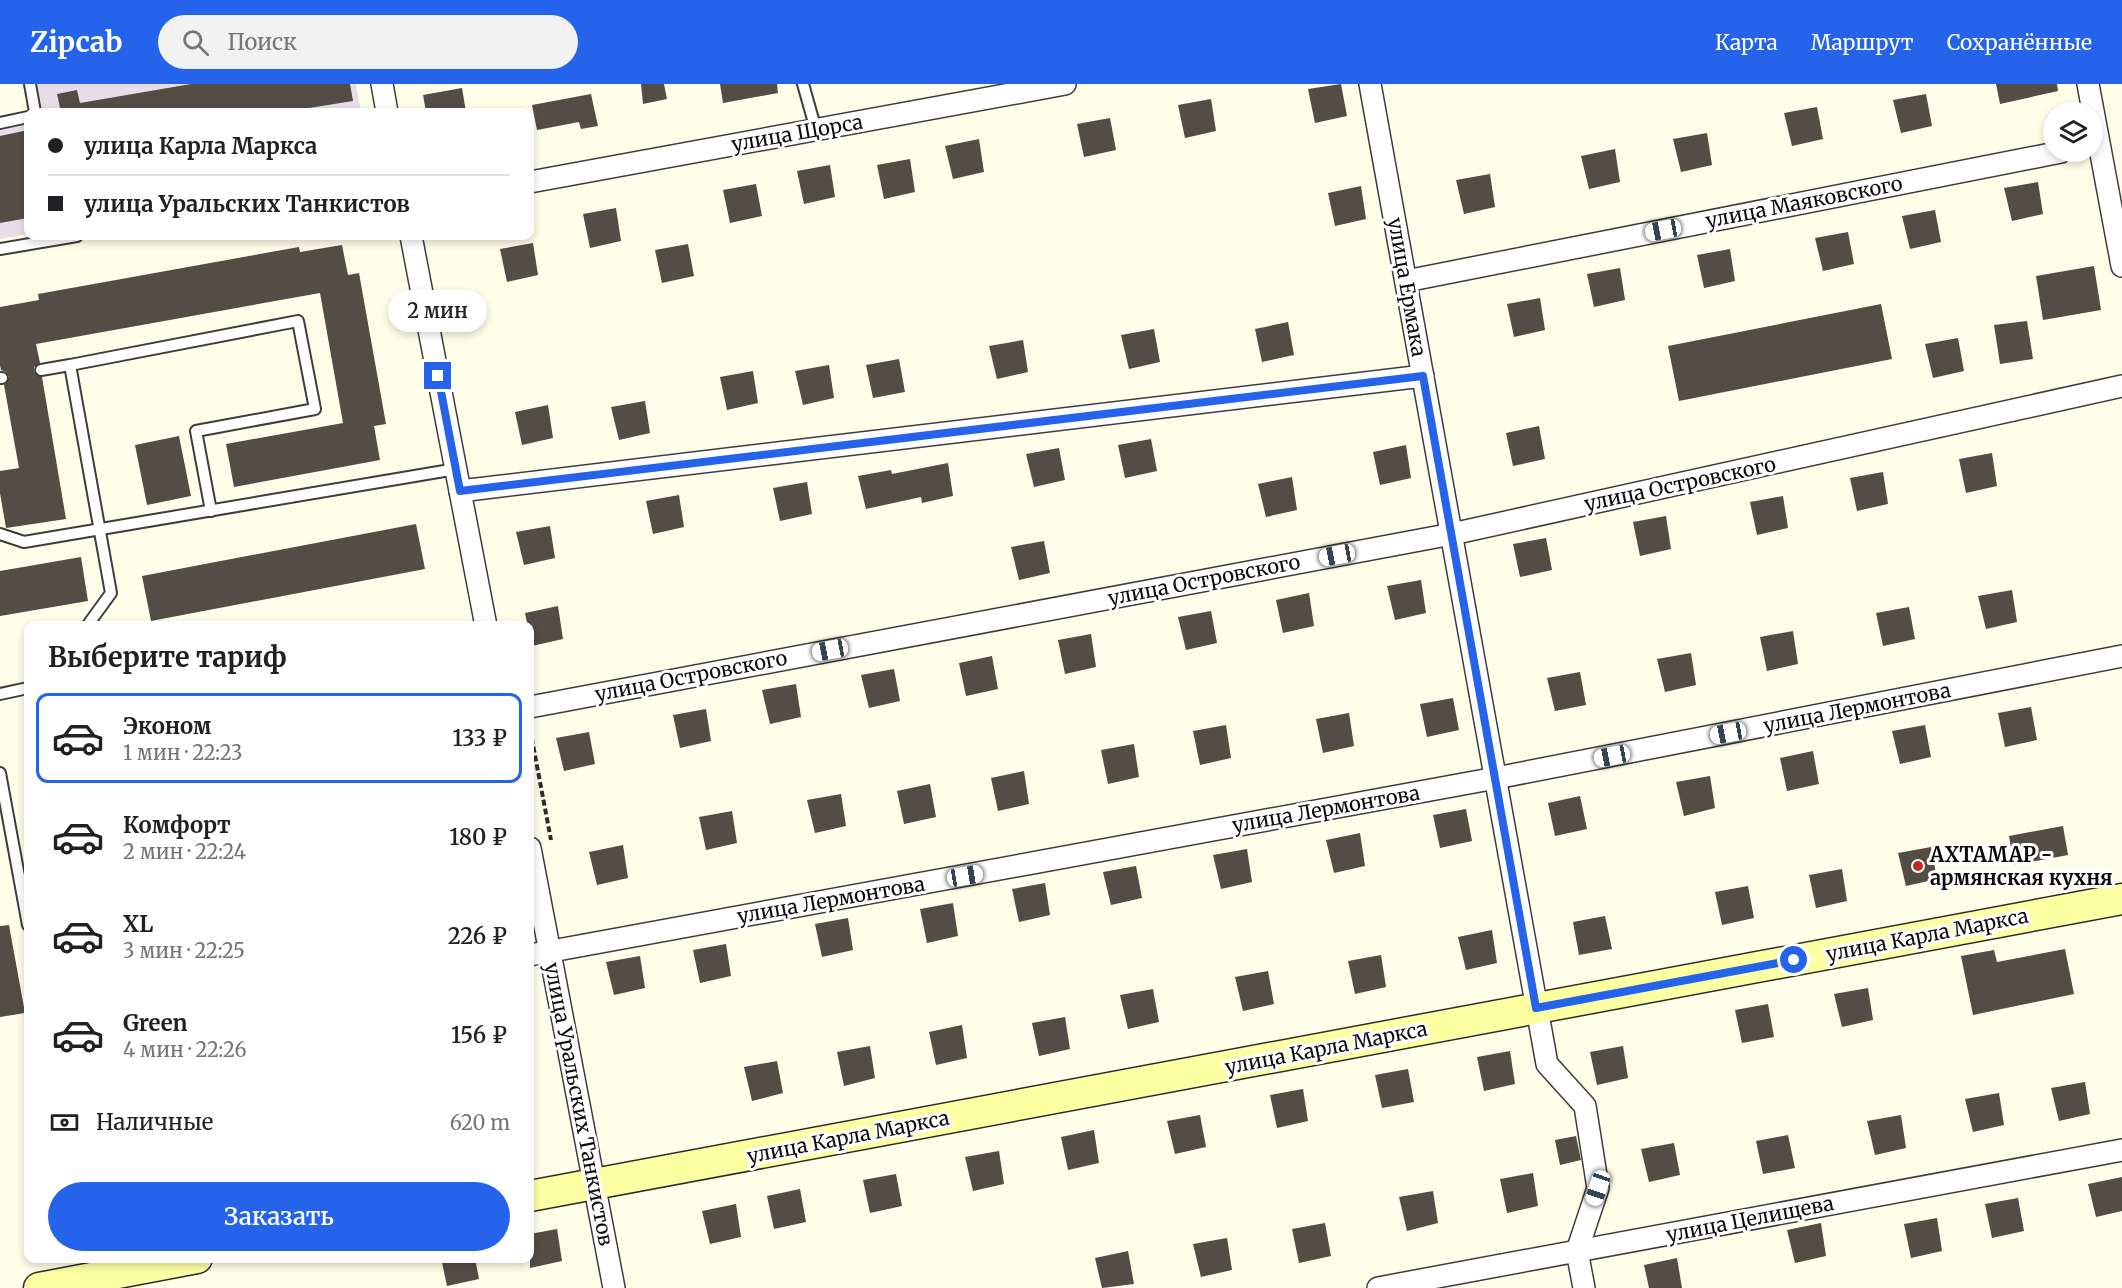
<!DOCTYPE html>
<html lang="ru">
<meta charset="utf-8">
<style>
body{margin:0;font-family:Merriweather,serif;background:#f2f2f2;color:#202124;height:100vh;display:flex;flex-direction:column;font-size:22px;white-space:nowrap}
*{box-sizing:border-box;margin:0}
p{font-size:20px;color:#757577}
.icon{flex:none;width:33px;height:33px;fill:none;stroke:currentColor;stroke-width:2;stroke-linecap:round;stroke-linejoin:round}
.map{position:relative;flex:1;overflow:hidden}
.side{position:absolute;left:24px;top:537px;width:510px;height:642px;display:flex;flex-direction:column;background:#fff;border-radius:12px;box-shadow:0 3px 9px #0003}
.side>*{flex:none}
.banner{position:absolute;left:24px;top:24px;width:510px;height:132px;border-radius:12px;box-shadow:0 3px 9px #0003;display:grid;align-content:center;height:132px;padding:0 24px;background:#fff}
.tools{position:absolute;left:2043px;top:18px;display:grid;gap:12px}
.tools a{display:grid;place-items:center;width:60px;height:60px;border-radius:50%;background:#fff;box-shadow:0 3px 9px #0003;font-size:30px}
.end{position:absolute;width:27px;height:27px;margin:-14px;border:8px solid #2563eb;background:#fff;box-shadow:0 0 0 3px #fff}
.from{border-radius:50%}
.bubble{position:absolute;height:42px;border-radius:21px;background:#fff;box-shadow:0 3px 9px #0003;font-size:20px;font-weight:600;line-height:42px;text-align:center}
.car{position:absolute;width:18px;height:36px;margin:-18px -9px;border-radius:8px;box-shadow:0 0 4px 2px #0007;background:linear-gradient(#fff 24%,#345 0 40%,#fff 0 76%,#345 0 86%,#fff 0)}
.banner b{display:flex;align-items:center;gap:21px;height:57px;font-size:22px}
.banner b+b{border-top:2px solid #e0e0e0}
.banner i{width:15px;height:15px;background:#202124}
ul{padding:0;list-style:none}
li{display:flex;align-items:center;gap:18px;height:90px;margin:0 12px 9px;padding:0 12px;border:3px solid transparent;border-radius:12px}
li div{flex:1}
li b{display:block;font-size:22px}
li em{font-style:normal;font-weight:600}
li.on{border-color:#2563eb}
li>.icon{width:54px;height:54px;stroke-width:1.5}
h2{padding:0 24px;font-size:27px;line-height:72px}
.pay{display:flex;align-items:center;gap:15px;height:66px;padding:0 24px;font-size:22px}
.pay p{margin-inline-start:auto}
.cta{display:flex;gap:12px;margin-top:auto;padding:12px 24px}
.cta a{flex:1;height:69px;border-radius:36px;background:#2563eb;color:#fff;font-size:24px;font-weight:600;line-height:69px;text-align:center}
header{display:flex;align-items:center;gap:36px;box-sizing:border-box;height:84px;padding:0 30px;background:#2563eb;color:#fff}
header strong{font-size:28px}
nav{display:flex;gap:33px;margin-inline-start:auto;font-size:21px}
.search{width:420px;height:54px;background:#f2f2f2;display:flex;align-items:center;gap:15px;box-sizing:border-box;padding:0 21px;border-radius:33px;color:#757577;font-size:22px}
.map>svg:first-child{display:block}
.industrial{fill:#eaddea}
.building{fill:#534d46}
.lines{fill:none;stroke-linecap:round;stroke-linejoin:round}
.lane-casing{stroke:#3d3d3d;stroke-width:14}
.street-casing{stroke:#3d3d3d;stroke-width:24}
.secondary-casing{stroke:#2c2c2c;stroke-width:33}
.path{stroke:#2c2c2c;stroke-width:4;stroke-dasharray:6 3;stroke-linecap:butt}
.lane{stroke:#fff;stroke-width:10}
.street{stroke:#fff;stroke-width:21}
.secondary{stroke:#fdffa3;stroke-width:30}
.route{stroke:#2563eb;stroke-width:8}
.poi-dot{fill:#bf2c1e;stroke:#fff;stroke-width:2}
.labels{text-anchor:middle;stroke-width:6;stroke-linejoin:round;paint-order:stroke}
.street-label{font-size:20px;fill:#0a0a0a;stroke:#fff}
.poi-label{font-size:20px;font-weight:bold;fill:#0a0a0a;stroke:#fff;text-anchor:start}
</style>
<header>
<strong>Zipcab</strong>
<div class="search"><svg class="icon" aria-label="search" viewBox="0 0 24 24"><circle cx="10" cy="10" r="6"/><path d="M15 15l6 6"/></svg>Поиск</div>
<nav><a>Карта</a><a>Маршрут</a><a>Сохранённые</a></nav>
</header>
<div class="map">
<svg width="2122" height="1204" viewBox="0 0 2122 1204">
<rect width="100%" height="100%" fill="#fffee8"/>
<g class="industrial">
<path d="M 25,0 L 356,0 L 361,28 L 30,28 Z"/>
<path d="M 28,30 L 28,150 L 0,155 L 0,35 Z"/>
</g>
<g class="building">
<path d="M 191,0 L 350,0 L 353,17 L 284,28 L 61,28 L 57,10 L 77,6 L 80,19 Z"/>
<path d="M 641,0 L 664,0 L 667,15 L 643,20 Z"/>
<path d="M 720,0 L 777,0 L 778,9 L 723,19 Z"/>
<path d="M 1341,0 L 1347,32 L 1315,39 L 1308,5 Z"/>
<path d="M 1996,0 L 2057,0 L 2058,7 L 2000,20 Z"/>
<path d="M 462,4 L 466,28 L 426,28 L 423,11 Z"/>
<path d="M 591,10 L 598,42 L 581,45 L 579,38 L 537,46 L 532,21 Z"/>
<path d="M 1926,10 L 1932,42 L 1901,49 L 1893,16 Z"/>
<path d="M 1211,15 L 1216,47 L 1185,54 L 1178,21 Z"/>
<path d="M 1817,23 L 1823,55 L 1792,62 L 1784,29 Z"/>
<path d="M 1110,34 L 1116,66 L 1084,73 L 1077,40 Z"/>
<path d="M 28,46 L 28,134 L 0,139 L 0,52 Z"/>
<path d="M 1707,49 L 1712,81 L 1681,88 L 1673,55 Z"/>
<path d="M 979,55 L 984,88 L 953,95 L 945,62 Z"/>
<path d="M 1615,65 L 1620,98 L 1589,105 L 1581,72 Z"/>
<path d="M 910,75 L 915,108 L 884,115 L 877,81 Z"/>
<path d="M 830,81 L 835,113 L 804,120 L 797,87 Z"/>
<path d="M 1490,90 L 1495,123 L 1464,130 L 1456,96 Z"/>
<path d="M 2038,98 L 2043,130 L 2012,137 L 2004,104 Z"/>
<path d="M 756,100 L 762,132 L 730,139 L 723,106 Z"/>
<path d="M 1361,102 L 1366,135 L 1335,142 L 1328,109 Z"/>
<path d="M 616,124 L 621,157 L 590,164 L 583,130 Z"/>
<path d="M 1935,126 L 1941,158 L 1910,165 L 1902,132 Z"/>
<path d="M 1848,148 L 1854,180 L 1823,187 L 1815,154 Z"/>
<path d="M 533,159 L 538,191 L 507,198 L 500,165 Z"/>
<path d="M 688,160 L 694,192 L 662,199 L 655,166 Z"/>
<path d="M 342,161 L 348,191 L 359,189 L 386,340 L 374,342 L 380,376 L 234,403 L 226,360 L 343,339 L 320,209 L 36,260 L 40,279 L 34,283 L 34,288 L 42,293 L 66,435 L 6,444 L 0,409 L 0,387 L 19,384 L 4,301 L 9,293 L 6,288 L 1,286 L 0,281 L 0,223 L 39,216 L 38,210 L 299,163 L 300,168 Z"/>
<path d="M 1730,165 L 1735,197 L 1704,204 L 1697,171 Z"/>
<path d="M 2094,182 L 2101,226 L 2043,236 L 2036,192 Z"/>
<path d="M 1620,184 L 1625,216 L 1594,223 L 1587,190 Z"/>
<path d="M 1540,214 L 1545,246 L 1514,253 L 1507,220 Z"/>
<path d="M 1881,220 L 1892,275 L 1679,317 L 1668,262 Z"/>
<path d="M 2027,237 L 2033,275 L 2000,280 L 1994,241 Z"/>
<path d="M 1288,238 L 1294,271 L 1262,278 L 1255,245 Z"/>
<path d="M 1154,245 L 1160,278 L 1129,285 L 1121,251 Z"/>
<path d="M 1958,254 L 1964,287 L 1933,294 L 1925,260 Z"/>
<path d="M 1023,256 L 1028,288 L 997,295 L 989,262 Z"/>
<path d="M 899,275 L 905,308 L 873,314 L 866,281 Z"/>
<path d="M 829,281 L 834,314 L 803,321 L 795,287 Z"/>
<path d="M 753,287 L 758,319 L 727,326 L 720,293 Z"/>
<path d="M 645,317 L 650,349 L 619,356 L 611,323 Z"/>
<path d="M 548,321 L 553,354 L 522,361 L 515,328 Z"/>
<path d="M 1539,342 L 1545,375 L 1513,382 L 1506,349 Z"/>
<path d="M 179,352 L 191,412 L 147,421 L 135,361 Z"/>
<path d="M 1151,355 L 1157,387 L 1125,394 L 1118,361 Z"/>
<path d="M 1406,361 L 1411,394 L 1380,401 L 1373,368 Z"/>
<path d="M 1059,364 L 1065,396 L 1034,403 L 1026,370 Z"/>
<path d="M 1992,369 L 1997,402 L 1966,409 L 1959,375 Z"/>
<path d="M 948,379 L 953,412 L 922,419 L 921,413 L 866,425 L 858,392 L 891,386 L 892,390 Z"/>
<path d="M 1883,388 L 1888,420 L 1857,427 L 1850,394 Z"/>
<path d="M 1292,393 L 1297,426 L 1266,433 L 1258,400 Z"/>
<path d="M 807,398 L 812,430 L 780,437 L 773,404 Z"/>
<path d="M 679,411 L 684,443 L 653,450 L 646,417 Z"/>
<path d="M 1783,412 L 1788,444 L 1757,451 L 1750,418 Z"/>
<path d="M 1666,432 L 1671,465 L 1640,472 L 1633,438 Z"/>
<path d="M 416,440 L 425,485 L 151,537 L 142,492 Z"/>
<path d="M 550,442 L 555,474 L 524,481 L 516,448 Z"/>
<path d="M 1546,454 L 1552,486 L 1520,493 L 1513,460 Z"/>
<path d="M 1044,457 L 1050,489 L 1019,496 L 1011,463 Z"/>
<path d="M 81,473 L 88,517 L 0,532 L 0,487 Z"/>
<path d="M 1421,496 L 1426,529 L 1395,536 L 1387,502 Z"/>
<path d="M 2012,506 L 2017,538 L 1986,545 L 1978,512 Z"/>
<path d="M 1309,509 L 1314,542 L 1283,549 L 1276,516 Z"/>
<path d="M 558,522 L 563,555 L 532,562 L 525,529 Z"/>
<path d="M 1909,523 L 1915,555 L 1883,562 L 1876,529 Z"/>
<path d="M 1211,527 L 1217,559 L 1186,566 L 1178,533 Z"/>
<path d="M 1793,547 L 1798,580 L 1767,587 L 1760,553 Z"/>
<path d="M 1091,550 L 1096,583 L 1065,590 L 1058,556 Z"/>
<path d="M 1691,569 L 1696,601 L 1665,608 L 1657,575 Z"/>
<path d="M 992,572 L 998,605 L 966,612 L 959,579 Z"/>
<path d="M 894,585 L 900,617 L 869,624 L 861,591 Z"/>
<path d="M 1580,588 L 1586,621 L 1555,627 L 1547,594 Z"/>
<path d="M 796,600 L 801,633 L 770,640 L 762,606 Z"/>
<path d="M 1453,614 L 1459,646 L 1427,653 L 1420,620 Z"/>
<path d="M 2031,623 L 2037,656 L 2005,663 L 1998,629 Z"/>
<path d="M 706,625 L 711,657 L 680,664 L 673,631 Z"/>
<path d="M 1349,629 L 1354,662 L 1323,669 L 1316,635 Z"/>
<path d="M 1226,641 L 1231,674 L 1200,681 L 1193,647 Z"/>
<path d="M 1925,641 L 1931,673 L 1900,680 L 1892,647 Z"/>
<path d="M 589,648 L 595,680 L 564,687 L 556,654 Z"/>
<path d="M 1134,660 L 1139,693 L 1108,700 L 1101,666 Z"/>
<path d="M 1813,667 L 1819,700 L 1787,707 L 1780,674 Z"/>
<path d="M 1024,687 L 1029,720 L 998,727 L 991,694 Z"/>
<path d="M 1710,692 L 1715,724 L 1684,732 L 1676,698 Z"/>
<path d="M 930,700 L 936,733 L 904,740 L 897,707 Z"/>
<path d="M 841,710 L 846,742 L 815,749 L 807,716 Z"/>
<path d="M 1580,712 L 1587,745 L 1555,752 L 1548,719 Z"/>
<path d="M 1466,725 L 1472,757 L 1440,764 L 1433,731 Z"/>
<path d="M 732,727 L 737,759 L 706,766 L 699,733 Z"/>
<path d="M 2063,742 L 2068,771 L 2014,781 L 2009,752 Z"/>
<path d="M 1360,749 L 1365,782 L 1334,789 L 1326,756 Z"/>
<path d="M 623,761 L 628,794 L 597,801 L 589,768 Z"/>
<path d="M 1931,763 L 1937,795 L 1906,802 L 1898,769 Z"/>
<path d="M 1247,765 L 1252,798 L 1221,805 L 1213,771 Z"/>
<path d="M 1136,782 L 1142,814 L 1111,821 L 1103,788 Z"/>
<path d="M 1842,785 L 1847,817 L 1816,824 L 1809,791 Z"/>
<path d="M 1045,799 L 1050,831 L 1019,838 L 1012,805 Z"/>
<path d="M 1748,802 L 1754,834 L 1722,841 L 1715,808 Z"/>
<path d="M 953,819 L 958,852 L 927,859 L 920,825 Z"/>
<path d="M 1605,832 L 1612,865 L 1579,871 L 1573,838 Z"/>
<path d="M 848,834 L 853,866 L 822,873 L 815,840 Z"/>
<path d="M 9,841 L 25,929 L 0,933 L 0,842 Z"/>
<path d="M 1492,846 L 1497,879 L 1466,886 L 1458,853 Z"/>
<path d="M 726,860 L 731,892 L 700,899 L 693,866 Z"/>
<path d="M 2065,865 L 2074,910 L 1973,931 L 1961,872 L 1994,866 L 1997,878 Z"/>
<path d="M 1381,871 L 1386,903 L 1355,910 L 1348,877 Z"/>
<path d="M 640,872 L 645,904 L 614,911 L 606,878 Z"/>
<path d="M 1268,887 L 1274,920 L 1243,927 L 1235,893 Z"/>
<path d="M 1868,904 L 1873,936 L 1842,943 L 1834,910 Z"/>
<path d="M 1153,905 L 1159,938 L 1128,945 L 1120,911 Z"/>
<path d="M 1768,920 L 1774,953 L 1742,959 L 1735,926 Z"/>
<path d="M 1065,933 L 1070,965 L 1039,972 L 1032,939 Z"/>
<path d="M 962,941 L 967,974 L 936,981 L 929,948 Z"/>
<path d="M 870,962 L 875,994 L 844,1002 L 837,968 Z"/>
<path d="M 1623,962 L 1628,994 L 1597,1001 L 1590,968 Z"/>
<path d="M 1510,967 L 1515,1000 L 1484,1007 L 1477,973 Z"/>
<path d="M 777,977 L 783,1009 L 752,1017 L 744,983 Z"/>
<path d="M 1408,985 L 1414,1018 L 1382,1024 L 1375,991 Z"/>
<path d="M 2085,998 L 2090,1030 L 2059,1037 L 2051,1004 Z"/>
<path d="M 1303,1005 L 1308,1037 L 1277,1044 L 1270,1011 Z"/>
<path d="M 1999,1009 L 2004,1041 L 1973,1048 L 1965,1015 Z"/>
<path d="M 1200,1031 L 1206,1063 L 1175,1070 L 1167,1037 Z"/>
<path d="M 1901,1031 L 1906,1064 L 1875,1071 L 1867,1037 Z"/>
<path d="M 1094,1046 L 1099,1079 L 1068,1086 L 1061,1053 Z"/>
<path d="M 1788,1051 L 1795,1084 L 1763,1090 L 1756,1057 Z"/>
<path d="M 1576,1052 L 1581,1076 L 1560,1081 L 1555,1056 Z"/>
<path d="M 1674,1059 L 1680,1091 L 1649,1098 L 1641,1065 Z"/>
<path d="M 999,1067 L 1004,1100 L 973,1107 L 965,1073 Z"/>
<path d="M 1533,1089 L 1538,1122 L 1507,1129 L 1500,1095 Z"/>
<path d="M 896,1090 L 902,1122 L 870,1129 L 863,1096 Z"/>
<path d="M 2122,1093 L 2122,1127 L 2096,1133 L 2088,1100 Z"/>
<path d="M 800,1105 L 806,1138 L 774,1145 L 767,1112 Z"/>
<path d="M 1433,1107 L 1438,1139 L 1407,1147 L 1399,1113 Z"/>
<path d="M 2018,1114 L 2024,1147 L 1992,1154 L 1985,1120 Z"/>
<path d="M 736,1120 L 741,1153 L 710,1160 L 702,1127 Z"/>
<path d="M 1937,1134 L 1942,1167 L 1911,1174 L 1904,1140 Z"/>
<path d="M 1325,1139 L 1331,1172 L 1299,1179 L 1292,1145 Z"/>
<path d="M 1821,1139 L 1826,1172 L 1795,1179 L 1787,1146 Z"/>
<path d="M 557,1145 L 562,1177 L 530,1184 L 530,1150 Z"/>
<path d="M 1227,1154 L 1232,1186 L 1201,1193 L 1193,1160 Z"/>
<path d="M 1128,1167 L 1134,1200 L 1102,1204 L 1095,1174 Z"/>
<path d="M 441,1174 L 475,1174 L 479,1195 L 447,1202 Z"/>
<path d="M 1677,1174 L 1682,1204 L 1649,1204 L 1644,1181 Z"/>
</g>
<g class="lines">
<g class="lane-casing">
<g id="lane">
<path d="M 30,0 L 35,28"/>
<path d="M 803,0 L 816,46"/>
<path d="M 0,39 L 28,33"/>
<path d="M 0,165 L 77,152"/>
<path d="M 41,286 L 70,281"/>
<path d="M 0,294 L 2,294"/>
<path d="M 0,450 L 24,458 L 456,385"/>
<path d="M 87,542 L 111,509 L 70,281 L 298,237 L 315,325 L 196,347 L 211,427"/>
<path d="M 0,610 L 28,604"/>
<path d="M 0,689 L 28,841"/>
</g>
</g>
<g class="street-casing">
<g id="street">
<path d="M 382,0 L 387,28"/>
<path d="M 1370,0 L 1547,980 L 1585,1022 L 1598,1104 L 1577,1167 L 1584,1204"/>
<path d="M 2088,0 L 2122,182"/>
<path d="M 530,98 L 1065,0"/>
<path d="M 411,152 L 486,542"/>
<path d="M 1406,197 L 2061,68"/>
<path d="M 460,407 L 1423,292"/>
<path d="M 530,623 L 1452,450 L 2122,302"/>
<path d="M 530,764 L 614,1204"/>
<path d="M 530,871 L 1496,694 L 2122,572"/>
<path d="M 1378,1204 L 2122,1066"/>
</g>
</g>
<g class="secondary-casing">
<g id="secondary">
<path d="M 530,1112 L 2122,815"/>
<path d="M 39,1204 L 197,1174"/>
</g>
</g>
<path class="path" d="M 530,645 L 551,756"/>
<use href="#lane" class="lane"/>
<use href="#street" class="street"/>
<use href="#secondary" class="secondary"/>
</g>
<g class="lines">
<path class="route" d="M 438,292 L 460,407 L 1423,292 L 1536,924 L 1794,876"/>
</g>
<circle class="poi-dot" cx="1918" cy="782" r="6"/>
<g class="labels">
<g class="street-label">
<text transform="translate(797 49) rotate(-10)" y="7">улица Щорса</text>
<text transform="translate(1804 118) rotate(-11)" y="7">улица Маяковского</text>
<text transform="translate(1407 203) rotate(80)" y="7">улица Ермака</text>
<text transform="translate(1680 400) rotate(-12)" y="7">улица Островского</text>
<text transform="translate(1204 496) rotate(-11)" y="7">улица Островского</text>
<text transform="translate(691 592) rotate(-11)" y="7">улица Островского</text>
<text transform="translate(1857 624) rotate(-11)" y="7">улица Лермонтова</text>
<text transform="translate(1326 725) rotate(-10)" y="7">улица Лермонтова</text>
<text transform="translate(831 816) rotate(-10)" y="7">улица Лермонтова</text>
<text transform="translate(1927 851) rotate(-11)" y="7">улица Карла Маркса</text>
<text transform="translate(1326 964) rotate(-11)" y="7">улица Карла Маркса</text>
<text transform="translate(579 1020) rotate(79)" y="7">улица Уральских Танкистов</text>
<text transform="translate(848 1053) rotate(-11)" y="7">улица Карла Маркса</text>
<text transform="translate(1750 1135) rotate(-11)" y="7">улица Целищева</text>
</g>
<g class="poi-label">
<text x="1930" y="778">АХТАМАР -<tspan x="1930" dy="23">армянская кухня</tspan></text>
</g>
</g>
</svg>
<div class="tools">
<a><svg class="icon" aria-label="layers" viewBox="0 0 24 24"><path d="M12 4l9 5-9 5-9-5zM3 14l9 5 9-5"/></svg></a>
</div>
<i class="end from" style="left:1794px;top:876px"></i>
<i class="end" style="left:438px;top:292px"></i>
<div class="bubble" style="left:388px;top:206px;width:99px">2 мин</div>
<i class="car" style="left:1663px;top:146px;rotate:259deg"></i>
<i class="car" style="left:1337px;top:471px;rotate:259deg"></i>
<i class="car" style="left:830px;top:566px;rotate:259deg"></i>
<i class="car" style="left:1728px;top:649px;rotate:259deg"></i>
<i class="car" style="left:1612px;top:672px;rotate:259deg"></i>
<i class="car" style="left:965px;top:792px;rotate:80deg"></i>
<i class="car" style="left:1598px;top:1104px;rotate:199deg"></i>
<div class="banner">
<b><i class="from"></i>улица Карла Маркса</b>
<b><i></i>улица Уральских Танкистов</b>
</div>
<section class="side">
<h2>Выберите тариф</h2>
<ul>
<li class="on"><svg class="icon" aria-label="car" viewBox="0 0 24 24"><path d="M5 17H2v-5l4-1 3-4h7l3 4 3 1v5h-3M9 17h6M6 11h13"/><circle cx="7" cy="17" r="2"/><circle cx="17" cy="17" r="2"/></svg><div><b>Эконом</b><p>1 мин · 22:23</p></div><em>133 ₽</em></li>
<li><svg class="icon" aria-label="car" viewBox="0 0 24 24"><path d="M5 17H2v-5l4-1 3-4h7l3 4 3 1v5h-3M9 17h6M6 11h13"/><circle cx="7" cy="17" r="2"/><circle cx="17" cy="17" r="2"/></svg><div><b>Комфорт</b><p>2 мин · 22:24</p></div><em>180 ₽</em></li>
<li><svg class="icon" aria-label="car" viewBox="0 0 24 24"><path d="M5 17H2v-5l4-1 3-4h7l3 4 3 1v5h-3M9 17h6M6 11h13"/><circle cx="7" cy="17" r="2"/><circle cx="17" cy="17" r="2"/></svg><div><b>XL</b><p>3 мин · 22:25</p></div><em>226 ₽</em></li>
<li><svg class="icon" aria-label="car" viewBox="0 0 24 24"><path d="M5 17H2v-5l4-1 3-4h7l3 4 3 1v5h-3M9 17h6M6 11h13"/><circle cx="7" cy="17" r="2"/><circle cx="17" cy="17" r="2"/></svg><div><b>Green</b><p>4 мин · 22:26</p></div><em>156 ₽</em></li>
</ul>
<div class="pay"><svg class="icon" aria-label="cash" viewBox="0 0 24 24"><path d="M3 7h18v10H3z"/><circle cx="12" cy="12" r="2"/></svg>Наличные<p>620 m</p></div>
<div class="cta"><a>Заказать</a></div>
</section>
</div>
